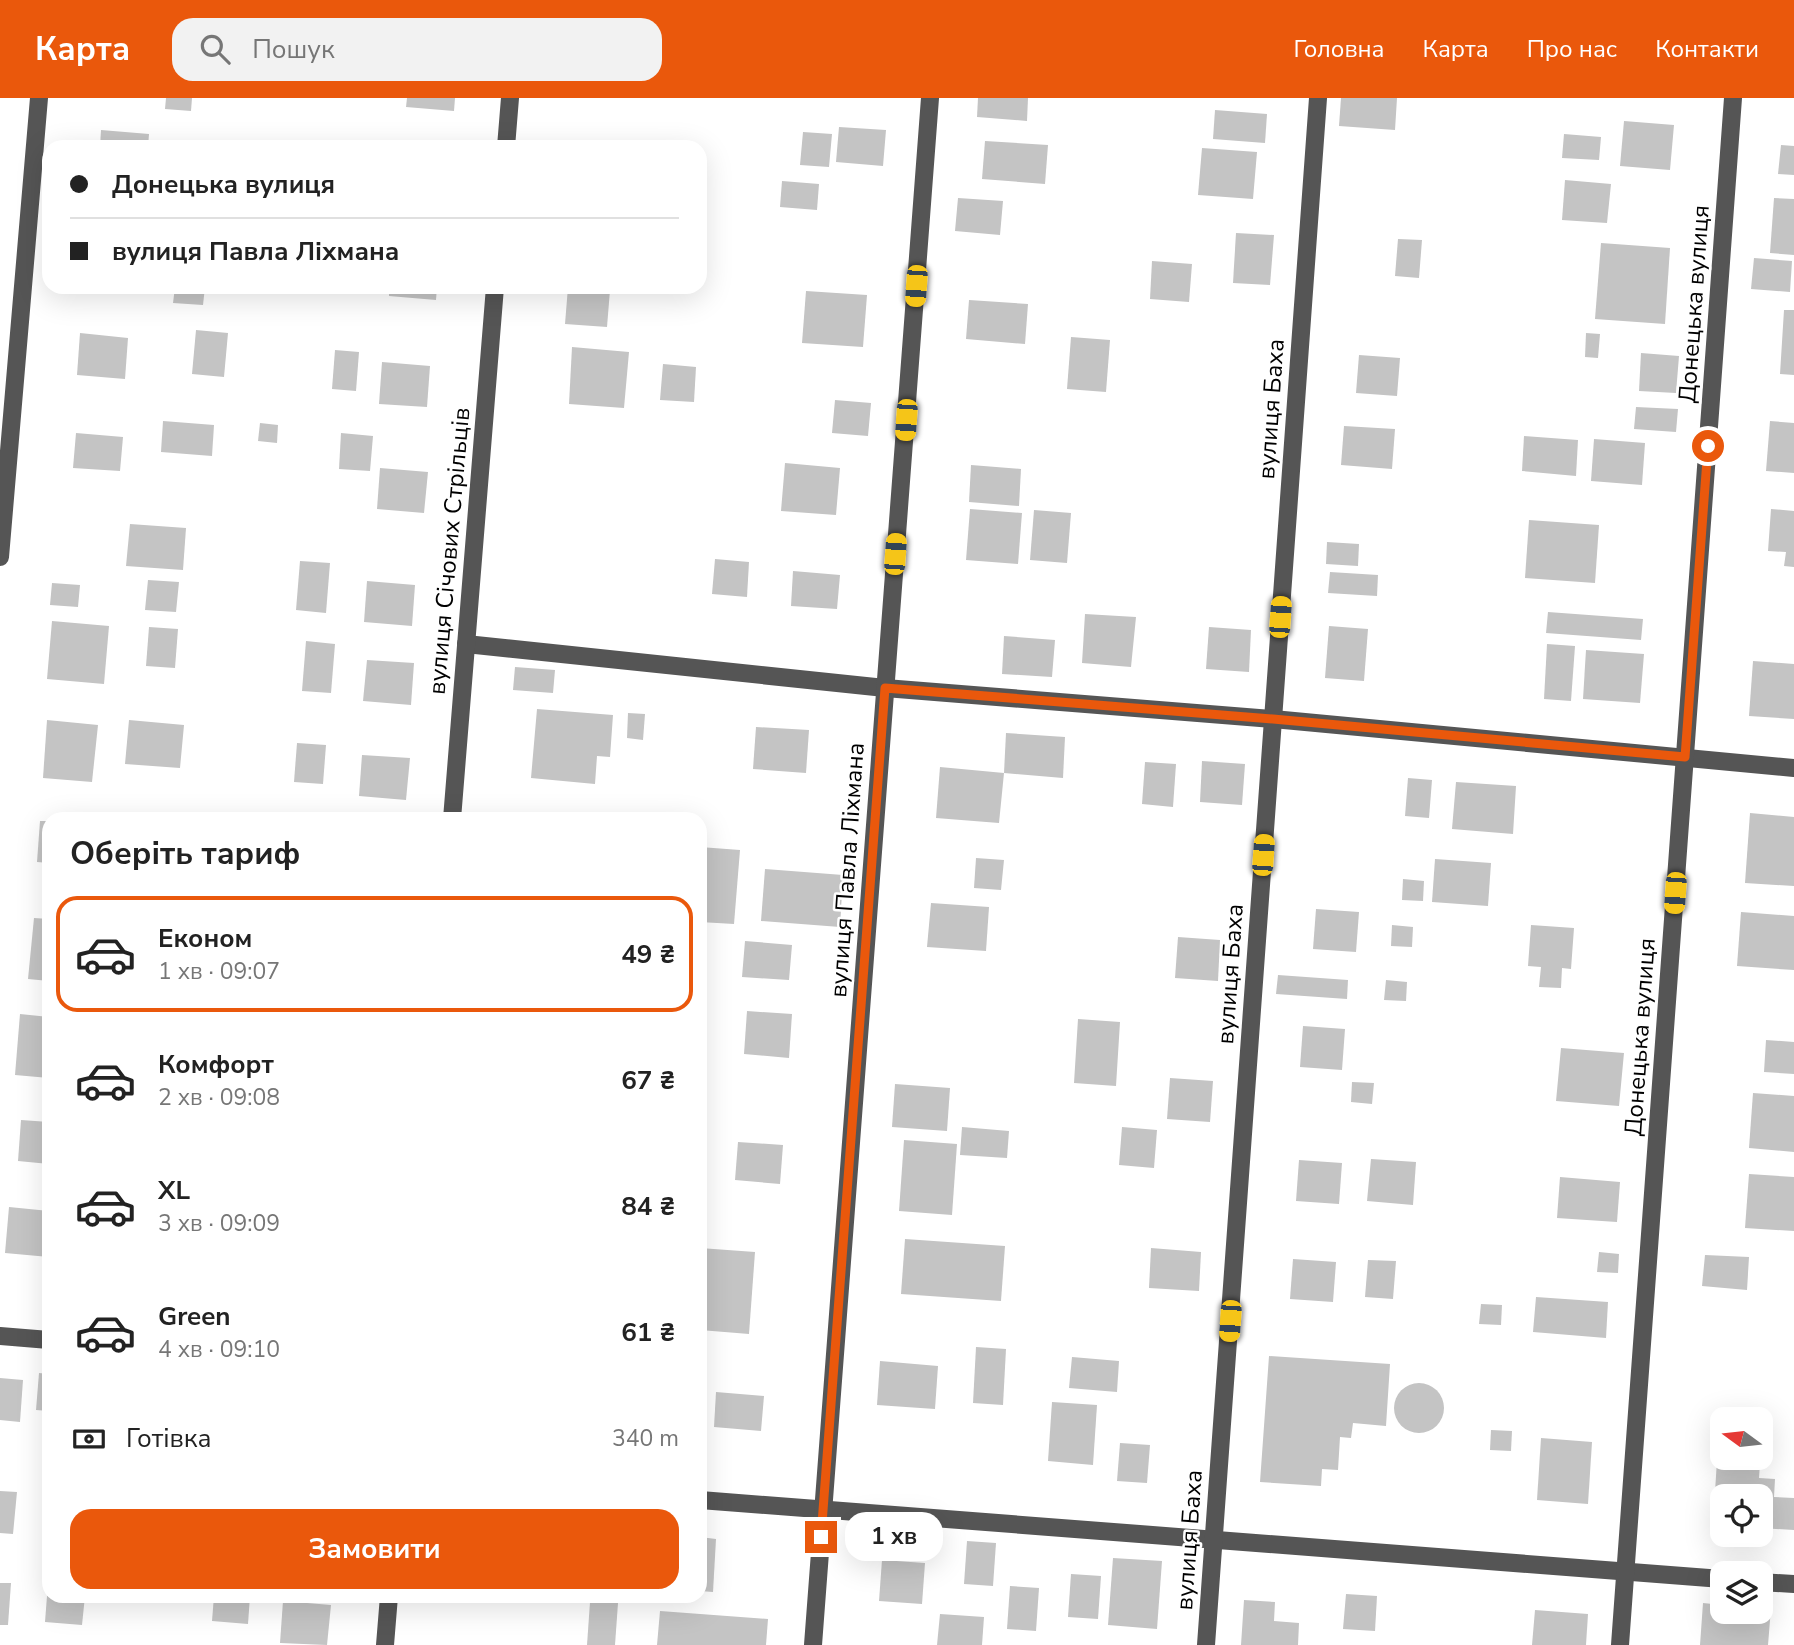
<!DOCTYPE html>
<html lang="uk">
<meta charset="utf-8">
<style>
body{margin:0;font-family:"Nunito Sans",sans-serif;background:#f2f2f2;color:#222;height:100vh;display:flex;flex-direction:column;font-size:26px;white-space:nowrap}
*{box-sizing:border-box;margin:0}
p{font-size:23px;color:#767676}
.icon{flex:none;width:38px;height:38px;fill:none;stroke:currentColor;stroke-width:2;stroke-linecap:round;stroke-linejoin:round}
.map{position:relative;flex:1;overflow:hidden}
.details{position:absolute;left:42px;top:714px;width:665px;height:791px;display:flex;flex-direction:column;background:#fff;border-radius:21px;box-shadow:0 7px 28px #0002}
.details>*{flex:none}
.banner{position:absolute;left:42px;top:42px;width:665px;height:154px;border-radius:21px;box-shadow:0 7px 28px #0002;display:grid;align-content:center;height:154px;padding:0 28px;background:#fff}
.needle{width:46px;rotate:285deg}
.tools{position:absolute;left:1710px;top:1309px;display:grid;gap:14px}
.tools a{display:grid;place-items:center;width:63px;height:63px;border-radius:14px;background:#fff;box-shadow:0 7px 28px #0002;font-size:35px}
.end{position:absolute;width:32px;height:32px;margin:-16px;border:9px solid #ea580c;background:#fff;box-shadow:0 0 0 4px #fff}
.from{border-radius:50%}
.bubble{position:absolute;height:49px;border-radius:21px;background:#fff;box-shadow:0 7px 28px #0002;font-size:23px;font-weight:700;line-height:49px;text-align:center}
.car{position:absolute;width:21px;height:42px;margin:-21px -10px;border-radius:9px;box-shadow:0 0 5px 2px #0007;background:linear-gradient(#f5c518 24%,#345 0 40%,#f5c518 0 76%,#345 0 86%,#f5c518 0)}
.banner b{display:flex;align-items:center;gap:24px;height:66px;font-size:26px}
.banner b+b{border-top:2px solid #e0e0e0}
.banner i{width:18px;height:18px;background:#222}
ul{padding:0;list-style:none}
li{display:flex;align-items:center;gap:21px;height:116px;margin:0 14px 10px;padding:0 14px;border:4px solid transparent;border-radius:21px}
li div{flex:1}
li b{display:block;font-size:26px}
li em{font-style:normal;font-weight:700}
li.selected{border-color:#ea580c}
li>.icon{width:63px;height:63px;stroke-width:1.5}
h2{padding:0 28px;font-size:32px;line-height:84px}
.pay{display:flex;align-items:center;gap:18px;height:77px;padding:0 28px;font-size:26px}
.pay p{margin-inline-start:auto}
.button{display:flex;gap:14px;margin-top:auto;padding:14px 28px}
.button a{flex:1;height:80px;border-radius:21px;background:#ea580c;color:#fff;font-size:28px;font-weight:700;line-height:80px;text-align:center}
header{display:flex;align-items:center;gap:42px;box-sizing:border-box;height:98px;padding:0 35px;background:#ea580c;color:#fff}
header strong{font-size:33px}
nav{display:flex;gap:38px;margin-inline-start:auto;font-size:24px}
.search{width:490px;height:63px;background:#f2f2f2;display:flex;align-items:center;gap:18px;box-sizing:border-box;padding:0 24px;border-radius:21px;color:#767676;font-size:26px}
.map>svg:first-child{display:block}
.building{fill:#c4c4c4}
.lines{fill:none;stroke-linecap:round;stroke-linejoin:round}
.minor{stroke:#555;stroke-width:18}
.route{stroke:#ea580c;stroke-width:9}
.labels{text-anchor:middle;stroke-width:5;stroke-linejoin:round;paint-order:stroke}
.street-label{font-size:24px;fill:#000;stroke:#fff}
</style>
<header>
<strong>Карта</strong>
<div class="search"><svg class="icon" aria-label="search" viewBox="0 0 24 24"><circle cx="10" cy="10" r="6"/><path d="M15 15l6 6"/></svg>Пошук</div>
<nav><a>Головна</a><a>Карта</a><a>Про нас</a><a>Контакти</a></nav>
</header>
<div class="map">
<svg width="1794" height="1547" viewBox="0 0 1794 1547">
<rect width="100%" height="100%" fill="#fff"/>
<g class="building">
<path d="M 166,0 L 192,0 L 191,13 L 165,11 Z"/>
<path d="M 407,0 L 455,0 L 454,13 L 406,9 Z"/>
<path d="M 978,0 L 1028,0 L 1027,23 L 977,19 Z"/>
<path d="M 1341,0 L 1397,0 L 1395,32 L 1339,28 Z"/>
<path d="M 1215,12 L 1267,16 L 1265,45 L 1213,41 Z"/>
<path d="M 1624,23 L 1674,27 L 1670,72 L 1620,68 Z"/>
<path d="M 839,29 L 886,32 L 883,68 L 836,64 Z"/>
<path d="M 101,32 L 149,36 L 148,49 L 100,49 Z"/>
<path d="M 803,34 L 832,36 L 829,69 L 800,67 Z"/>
<path d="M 1564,36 L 1601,39 L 1599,62 L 1562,60 Z"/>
<path d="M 985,43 L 1048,47 L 1045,86 L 982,81 Z"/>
<path d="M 1781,47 L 1794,48 L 1794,77 L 1778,76 Z"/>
<path d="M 1202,50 L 1257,54 L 1253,101 L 1198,97 Z"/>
<path d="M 1565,82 L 1611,86 L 1607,125 L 1562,122 Z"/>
<path d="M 782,83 L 819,86 L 817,112 L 780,109 Z"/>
<path d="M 958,100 L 1003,103 L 1000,137 L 955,133 Z"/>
<path d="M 1774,100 L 1794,101 L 1794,157 L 1770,155 Z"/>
<path d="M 1236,135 L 1274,137 L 1270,187 L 1233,185 Z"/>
<path d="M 1398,141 L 1422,142 L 1419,180 L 1395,178 Z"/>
<path d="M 1601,145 L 1670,150 L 1665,226 L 1595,221 Z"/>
<path d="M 1754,160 L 1792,163 L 1790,194 L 1751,191 Z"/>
<path d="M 1152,163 L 1192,166 L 1189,204 L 1150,201 Z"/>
<path d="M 175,189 L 205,189 L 203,207 L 173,205 Z"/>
<path d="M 389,189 L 437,189 L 436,202 L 389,198 Z"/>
<path d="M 568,189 L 610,192 L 607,229 L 565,226 Z"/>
<path d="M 806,193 L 867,197 L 863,249 L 802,245 Z"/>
<path d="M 969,202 L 1028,206 L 1025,246 L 966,241 Z"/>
<path d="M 1784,212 L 1794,212 L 1794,277 L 1780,276 Z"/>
<path d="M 196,232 L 228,235 L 224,279 L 192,276 Z"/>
<path d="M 80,235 L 128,240 L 125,281 L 77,277 Z"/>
<path d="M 1586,235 L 1600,236 L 1598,260 L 1585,259 Z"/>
<path d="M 1071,239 L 1110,242 L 1106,294 L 1067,291 Z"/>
<path d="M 572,249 L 629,254 L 624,310 L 569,306 Z"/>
<path d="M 335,252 L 359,254 L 356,293 L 332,291 Z"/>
<path d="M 1641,255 L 1679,258 L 1676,295 L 1639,293 Z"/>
<path d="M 1359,257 L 1400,260 L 1397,298 L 1356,295 Z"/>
<path d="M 382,264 L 430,268 L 427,309 L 379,306 Z"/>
<path d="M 663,266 L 696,269 L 694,304 L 660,302 Z"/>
<path d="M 835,302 L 871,305 L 868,338 L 832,335 Z"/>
<path d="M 1636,309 L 1678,311 L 1676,334 L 1634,331 Z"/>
<path d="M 163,323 L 214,327 L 212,358 L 161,354 Z"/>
<path d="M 1770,323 L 1794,325 L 1794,375 L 1766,373 Z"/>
<path d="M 260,325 L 278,327 L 277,345 L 258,343 Z"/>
<path d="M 1344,328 L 1395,331 L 1392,371 L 1341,367 Z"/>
<path d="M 76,335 L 123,339 L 120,373 L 73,370 Z"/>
<path d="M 341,335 L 373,338 L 370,373 L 339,371 Z"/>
<path d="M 1524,338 L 1578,342 L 1576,378 L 1522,373 Z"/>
<path d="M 1594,341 L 1645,345 L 1642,387 L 1591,383 Z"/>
<path d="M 785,365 L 840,370 L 836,417 L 781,413 Z"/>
<path d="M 971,367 L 1021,371 L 1019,408 L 969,404 Z"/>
<path d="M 380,370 L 428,374 L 424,415 L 377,411 Z"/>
<path d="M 970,411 L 1022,415 L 1018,466 L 966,462 Z"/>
<path d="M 1771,411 L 1794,413 L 1794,469 L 1784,468 L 1786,454 L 1768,453 Z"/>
<path d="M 1034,412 L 1071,415 L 1067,465 L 1030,462 Z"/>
<path d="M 1529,422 L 1599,427 L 1595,485 L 1525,480 Z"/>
<path d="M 130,426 L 186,430 L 183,472 L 126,468 Z"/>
<path d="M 1327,444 L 1359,446 L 1358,468 L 1326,466 Z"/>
<path d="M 715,461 L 749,464 L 747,499 L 712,496 Z"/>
<path d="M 300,463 L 330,465 L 326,515 L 296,512 Z"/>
<path d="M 793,473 L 840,477 L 837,511 L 791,508 Z"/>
<path d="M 1330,474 L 1378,477 L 1377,498 L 1328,495 Z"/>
<path d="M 148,482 L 179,484 L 176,514 L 145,512 Z"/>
<path d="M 367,483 L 415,487 L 412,528 L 364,524 Z"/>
<path d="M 52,485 L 80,487 L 78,509 L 50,507 Z"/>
<path d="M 1548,514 L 1643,521 L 1641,542 L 1546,535 Z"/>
<path d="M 1085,516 L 1136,519 L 1131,569 L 1082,565 Z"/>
<path d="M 52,523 L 109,528 L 104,586 L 47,581 Z"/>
<path d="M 1329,528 L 1368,531 L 1364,583 L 1325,580 Z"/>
<path d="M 149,529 L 178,531 L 175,570 L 146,568 Z"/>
<path d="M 1209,529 L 1251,532 L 1249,574 L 1206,571 Z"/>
<path d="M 1004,538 L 1055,542 L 1052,579 L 1002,576 Z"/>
<path d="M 306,543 L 335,546 L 331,595 L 302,593 Z"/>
<path d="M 1547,546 L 1575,548 L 1571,603 L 1544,601 Z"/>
<path d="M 1586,552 L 1644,556 L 1640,605 L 1583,601 Z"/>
<path d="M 367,562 L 414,565 L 411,607 L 363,603 Z"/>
<path d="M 1753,563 L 1794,566 L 1794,621 L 1749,618 Z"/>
<path d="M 515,569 L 555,572 L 553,595 L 513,592 Z"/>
<path d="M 537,611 L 613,617 L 610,659 L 597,658 L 595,686 L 531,680 Z"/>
<path d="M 628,615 L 645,616 L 643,642 L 627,640 Z"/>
<path d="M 47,622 L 98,627 L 92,684 L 43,680 Z"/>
<path d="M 129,622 L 184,627 L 180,670 L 125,666 Z"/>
<path d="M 756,629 L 809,632 L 806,675 L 753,671 Z"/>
<path d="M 1006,635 L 1065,639 L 1063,680 L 1004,675 Z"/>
<path d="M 297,645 L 326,647 L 323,686 L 294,684 Z"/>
<path d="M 362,657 L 410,660 L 406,702 L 359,698 Z"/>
<path d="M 1202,663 L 1245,666 L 1242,707 L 1200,704 Z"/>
<path d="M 1145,664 L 1176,666 L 1173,709 L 1142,706 Z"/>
<path d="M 940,669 L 1004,675 L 999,725 L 936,720 Z"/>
<path d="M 1408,680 L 1432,682 L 1429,720 L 1405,718 Z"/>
<path d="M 1456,684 L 1516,688 L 1513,736 L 1452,731 Z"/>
<path d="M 1750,715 L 1794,719 L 1794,788 L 1745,785 Z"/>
<path d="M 535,717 L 563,719 L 563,721 L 535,721 Z"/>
<path d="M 40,723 L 49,723 L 49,765 L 37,764 Z"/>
<path d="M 700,749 L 740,752 L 734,826 L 700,824 Z"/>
<path d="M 976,760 L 1004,762 L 1001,792 L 974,790 Z"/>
<path d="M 1435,761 L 1491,765 L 1488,808 L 1432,804 Z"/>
<path d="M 765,771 L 843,777 L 840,829 L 761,823 Z"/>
<path d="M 1403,781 L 1424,783 L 1423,803 L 1402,802 Z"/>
<path d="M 931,805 L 989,809 L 986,853 L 927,849 Z"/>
<path d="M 1316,811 L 1359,814 L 1356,854 L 1313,851 Z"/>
<path d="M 1741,814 L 1794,818 L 1794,872 L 1737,868 Z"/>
<path d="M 34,820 L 49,821 L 49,883 L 28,881 Z"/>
<path d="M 1392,827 L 1413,829 L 1412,849 L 1391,848 Z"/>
<path d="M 1531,827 L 1574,830 L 1571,871 L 1562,870 L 1561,890 L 1539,889 L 1541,869 L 1528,868 Z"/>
<path d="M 1178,839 L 1220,842 L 1218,883 L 1175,880 Z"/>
<path d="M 745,843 L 792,847 L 789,882 L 742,879 Z"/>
<path d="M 1278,877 L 1348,882 L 1347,901 L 1276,896 Z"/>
<path d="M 1386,882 L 1407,884 L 1406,903 L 1384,902 Z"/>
<path d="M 747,913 L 792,916 L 789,960 L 744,956 Z"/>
<path d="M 20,916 L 49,919 L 49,980 L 15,977 Z"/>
<path d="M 1078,921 L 1120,924 L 1116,988 L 1074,985 Z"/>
<path d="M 1303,928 L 1345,931 L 1342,972 L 1300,969 Z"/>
<path d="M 1766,942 L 1794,944 L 1794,976 L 1764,974 Z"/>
<path d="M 1561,950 L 1624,955 L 1619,1008 L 1556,1003 Z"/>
<path d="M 1170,980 L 1213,983 L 1210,1024 L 1167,1021 Z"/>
<path d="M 1352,984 L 1374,985 L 1372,1006 L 1351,1004 Z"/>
<path d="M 895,986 L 950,990 L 947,1033 L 892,1029 Z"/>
<path d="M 1753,995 L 1794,998 L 1794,1054 L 1749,1050 Z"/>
<path d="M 21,1022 L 49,1024 L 49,1066 L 18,1063 Z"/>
<path d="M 962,1029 L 1009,1033 L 1007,1060 L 960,1057 Z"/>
<path d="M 1122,1029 L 1157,1032 L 1154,1070 L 1119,1067 Z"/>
<path d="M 904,1042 L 957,1046 L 952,1117 L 899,1113 Z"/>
<path d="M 738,1044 L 783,1047 L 780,1086 L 735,1082 Z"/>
<path d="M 1371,1061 L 1416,1064 L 1413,1107 L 1367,1103 Z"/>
<path d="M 1299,1062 L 1342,1065 L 1339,1106 L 1296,1103 Z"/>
<path d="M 1749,1076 L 1794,1079 L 1794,1133 L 1745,1130 Z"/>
<path d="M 1560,1079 L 1620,1084 L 1617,1124 L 1557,1120 Z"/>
<path d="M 9,1109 L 49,1113 L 49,1159 L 5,1155 Z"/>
<path d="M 905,1141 L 1005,1148 L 1001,1203 L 901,1196 Z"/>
<path d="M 700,1150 L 755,1154 L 749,1236 L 700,1232 Z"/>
<path d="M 1151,1150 L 1201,1154 L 1199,1193 L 1149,1190 Z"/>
<path d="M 1599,1154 L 1619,1156 L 1618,1175 L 1597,1174 Z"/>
<path d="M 1705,1157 L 1749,1159 L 1747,1192 L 1702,1188 Z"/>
<path d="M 1293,1161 L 1336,1164 L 1333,1204 L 1290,1201 Z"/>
<path d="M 1368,1162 L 1396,1163 L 1393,1201 L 1365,1199 Z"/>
<path d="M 1536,1199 L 1608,1204 L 1606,1240 L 1533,1234 Z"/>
<path d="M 1481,1206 L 1502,1207 L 1501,1227 L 1479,1226 Z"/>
<path d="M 976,1249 L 1006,1251 L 1003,1307 L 973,1305 Z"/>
<path d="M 1269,1258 L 1390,1266 L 1386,1328 L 1353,1325 L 1351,1340 L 1340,1339 L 1338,1372 L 1322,1371 L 1321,1388 L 1260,1384 Z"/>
<path d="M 1072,1259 L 1119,1263 L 1117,1294 L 1069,1290 Z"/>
<path d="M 880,1263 L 938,1268 L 935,1311 L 877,1307 Z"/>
<path d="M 39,1275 L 49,1276 L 49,1313 L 36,1312 Z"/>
<path d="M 0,1280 L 23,1282 L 20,1324 L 0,1322 Z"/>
<circle cx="1419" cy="1310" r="25"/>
<path d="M 716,1294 L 764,1298 L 761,1333 L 714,1329 Z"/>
<path d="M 1052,1304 L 1097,1307 L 1093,1367 L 1048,1363 Z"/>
<path d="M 1491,1332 L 1512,1333 L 1511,1353 L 1490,1352 Z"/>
<path d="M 1541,1340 L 1592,1344 L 1588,1406 L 1537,1402 Z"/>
<path d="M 1120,1345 L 1150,1347 L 1147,1385 L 1117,1383 Z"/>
<path d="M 1717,1362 L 1760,1365 L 1759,1380 L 1775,1381 L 1774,1399 L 1794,1400 L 1794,1432 L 1760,1430 L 1760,1398 L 1722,1398 L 1722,1427 L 1713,1426 Z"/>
<path d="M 0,1393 L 17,1394 L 13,1436 L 0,1435 Z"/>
<path d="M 700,1439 L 716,1441 L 713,1494 L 700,1493 Z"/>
<path d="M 967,1443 L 996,1445 L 993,1488 L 964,1486 Z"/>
<path d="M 1113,1460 L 1162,1463 L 1157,1531 L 1108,1527 Z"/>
<path d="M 882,1462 L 925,1465 L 922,1506 L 879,1503 Z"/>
<path d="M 1071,1476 L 1101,1478 L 1098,1521 L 1068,1519 Z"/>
<path d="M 0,1485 L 11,1485 L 8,1527 L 0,1527 Z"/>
<path d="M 1010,1488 L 1039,1490 L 1036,1533 L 1007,1531 Z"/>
<path d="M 1346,1496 L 1377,1498 L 1375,1533 L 1343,1531 Z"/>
<path d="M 47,1498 L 85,1498 L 82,1527 L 45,1524 Z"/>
<path d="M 214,1498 L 250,1498 L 248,1526 L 212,1523 Z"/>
<path d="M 1244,1502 L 1275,1504 L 1274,1523 L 1299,1525 L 1298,1547 L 1241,1547 Z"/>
<path d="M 283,1503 L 331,1507 L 327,1547 L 280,1545 Z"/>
<path d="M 590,1504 L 618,1505 L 615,1547 L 587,1547 Z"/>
<path d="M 1703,1505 L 1722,1507 L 1722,1514 L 1760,1514 L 1760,1509 L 1771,1510 L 1768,1547 L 1700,1547 Z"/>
<path d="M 1535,1512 L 1588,1516 L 1586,1547 L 1532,1547 Z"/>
<path d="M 660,1513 L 768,1521 L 766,1547 L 657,1547 Z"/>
<path d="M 940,1516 L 984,1519 L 982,1547 L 937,1547 Z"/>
</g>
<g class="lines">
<g class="minor">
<path d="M 506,49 L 510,0"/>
<path d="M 0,459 L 39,0"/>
<path d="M 466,546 L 885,590 L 1273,621 L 1794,670"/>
<path d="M 452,721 L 495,189"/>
<path d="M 0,1238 L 49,1242"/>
<path d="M 700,1402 L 1722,1481"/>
<path d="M 1760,1484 L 1794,1486"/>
<path d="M 385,1547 L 389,1498"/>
<path d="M 813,1547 L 930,0"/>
<path d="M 1206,1547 L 1318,0"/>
<path d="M 1620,1547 L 1733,0"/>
</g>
</g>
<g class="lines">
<path class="route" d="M 821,1439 L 885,590 L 1273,621 L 1685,659 L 1708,348"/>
</g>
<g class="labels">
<g class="street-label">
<text transform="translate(1694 206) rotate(-86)" y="8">Донецька вулиця</text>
<text transform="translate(1271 311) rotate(-86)" y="8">вулиця Баха</text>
<text transform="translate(449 453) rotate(-85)" y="8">вулиця Січових Стрільців</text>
<text transform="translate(847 772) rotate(-86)" y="8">вулиця Павла Ліхмана</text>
<text transform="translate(1230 876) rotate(-86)" y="8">вулиця Баха</text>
<text transform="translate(1640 939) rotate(-86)" y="8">Донецька вулиця</text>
<text transform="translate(1189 1442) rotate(-86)" y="8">вулиця Баха</text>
</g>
</g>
</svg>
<div class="tools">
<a><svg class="needle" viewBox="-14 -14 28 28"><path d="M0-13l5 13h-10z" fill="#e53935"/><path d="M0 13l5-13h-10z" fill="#767676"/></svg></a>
<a><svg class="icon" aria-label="locate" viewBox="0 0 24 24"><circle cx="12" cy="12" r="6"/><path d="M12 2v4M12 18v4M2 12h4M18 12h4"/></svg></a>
<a><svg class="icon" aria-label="layers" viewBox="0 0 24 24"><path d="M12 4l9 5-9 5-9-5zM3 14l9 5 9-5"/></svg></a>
</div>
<i class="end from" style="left:1708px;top:348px"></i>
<i class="end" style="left:821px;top:1439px"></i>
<div class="bubble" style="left:845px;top:1414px;width:98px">1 хв</div>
<i class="car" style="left:916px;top:188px;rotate:184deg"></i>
<i class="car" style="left:906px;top:322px;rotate:184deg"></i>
<i class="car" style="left:895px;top:456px;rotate:4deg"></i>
<i class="car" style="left:1280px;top:519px;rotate:4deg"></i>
<i class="car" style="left:1263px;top:757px;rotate:4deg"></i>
<i class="car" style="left:1675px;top:795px;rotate:184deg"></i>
<i class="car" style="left:1230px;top:1223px;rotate:184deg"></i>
<div class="banner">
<b><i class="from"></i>Донецька вулиця</b>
<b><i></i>вулиця Павла Ліхмана</b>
</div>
<section class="details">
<h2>Оберіть тариф</h2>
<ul>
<li class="selected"><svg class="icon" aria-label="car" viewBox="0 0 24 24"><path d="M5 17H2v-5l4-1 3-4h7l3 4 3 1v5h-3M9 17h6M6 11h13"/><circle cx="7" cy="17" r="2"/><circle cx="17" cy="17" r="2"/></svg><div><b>Економ</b><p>1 хв · 09:07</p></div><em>49 ₴</em></li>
<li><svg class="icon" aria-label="car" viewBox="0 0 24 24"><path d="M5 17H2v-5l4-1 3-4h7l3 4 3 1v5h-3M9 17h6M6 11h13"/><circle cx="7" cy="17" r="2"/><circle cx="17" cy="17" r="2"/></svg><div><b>Комфорт</b><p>2 хв · 09:08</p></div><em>67 ₴</em></li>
<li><svg class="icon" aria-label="car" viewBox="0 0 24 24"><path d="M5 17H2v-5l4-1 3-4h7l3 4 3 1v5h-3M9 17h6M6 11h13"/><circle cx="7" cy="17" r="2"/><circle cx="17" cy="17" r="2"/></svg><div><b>XL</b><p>3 хв · 09:09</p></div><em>84 ₴</em></li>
<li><svg class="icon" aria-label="car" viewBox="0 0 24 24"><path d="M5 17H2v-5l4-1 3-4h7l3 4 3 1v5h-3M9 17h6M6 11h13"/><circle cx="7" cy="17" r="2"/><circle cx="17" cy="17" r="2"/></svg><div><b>Green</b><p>4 хв · 09:10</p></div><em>61 ₴</em></li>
</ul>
<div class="pay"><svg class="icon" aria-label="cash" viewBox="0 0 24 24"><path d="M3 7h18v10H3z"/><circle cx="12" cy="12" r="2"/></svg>Готівка<p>340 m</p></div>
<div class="button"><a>Замовити</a></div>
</section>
</div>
